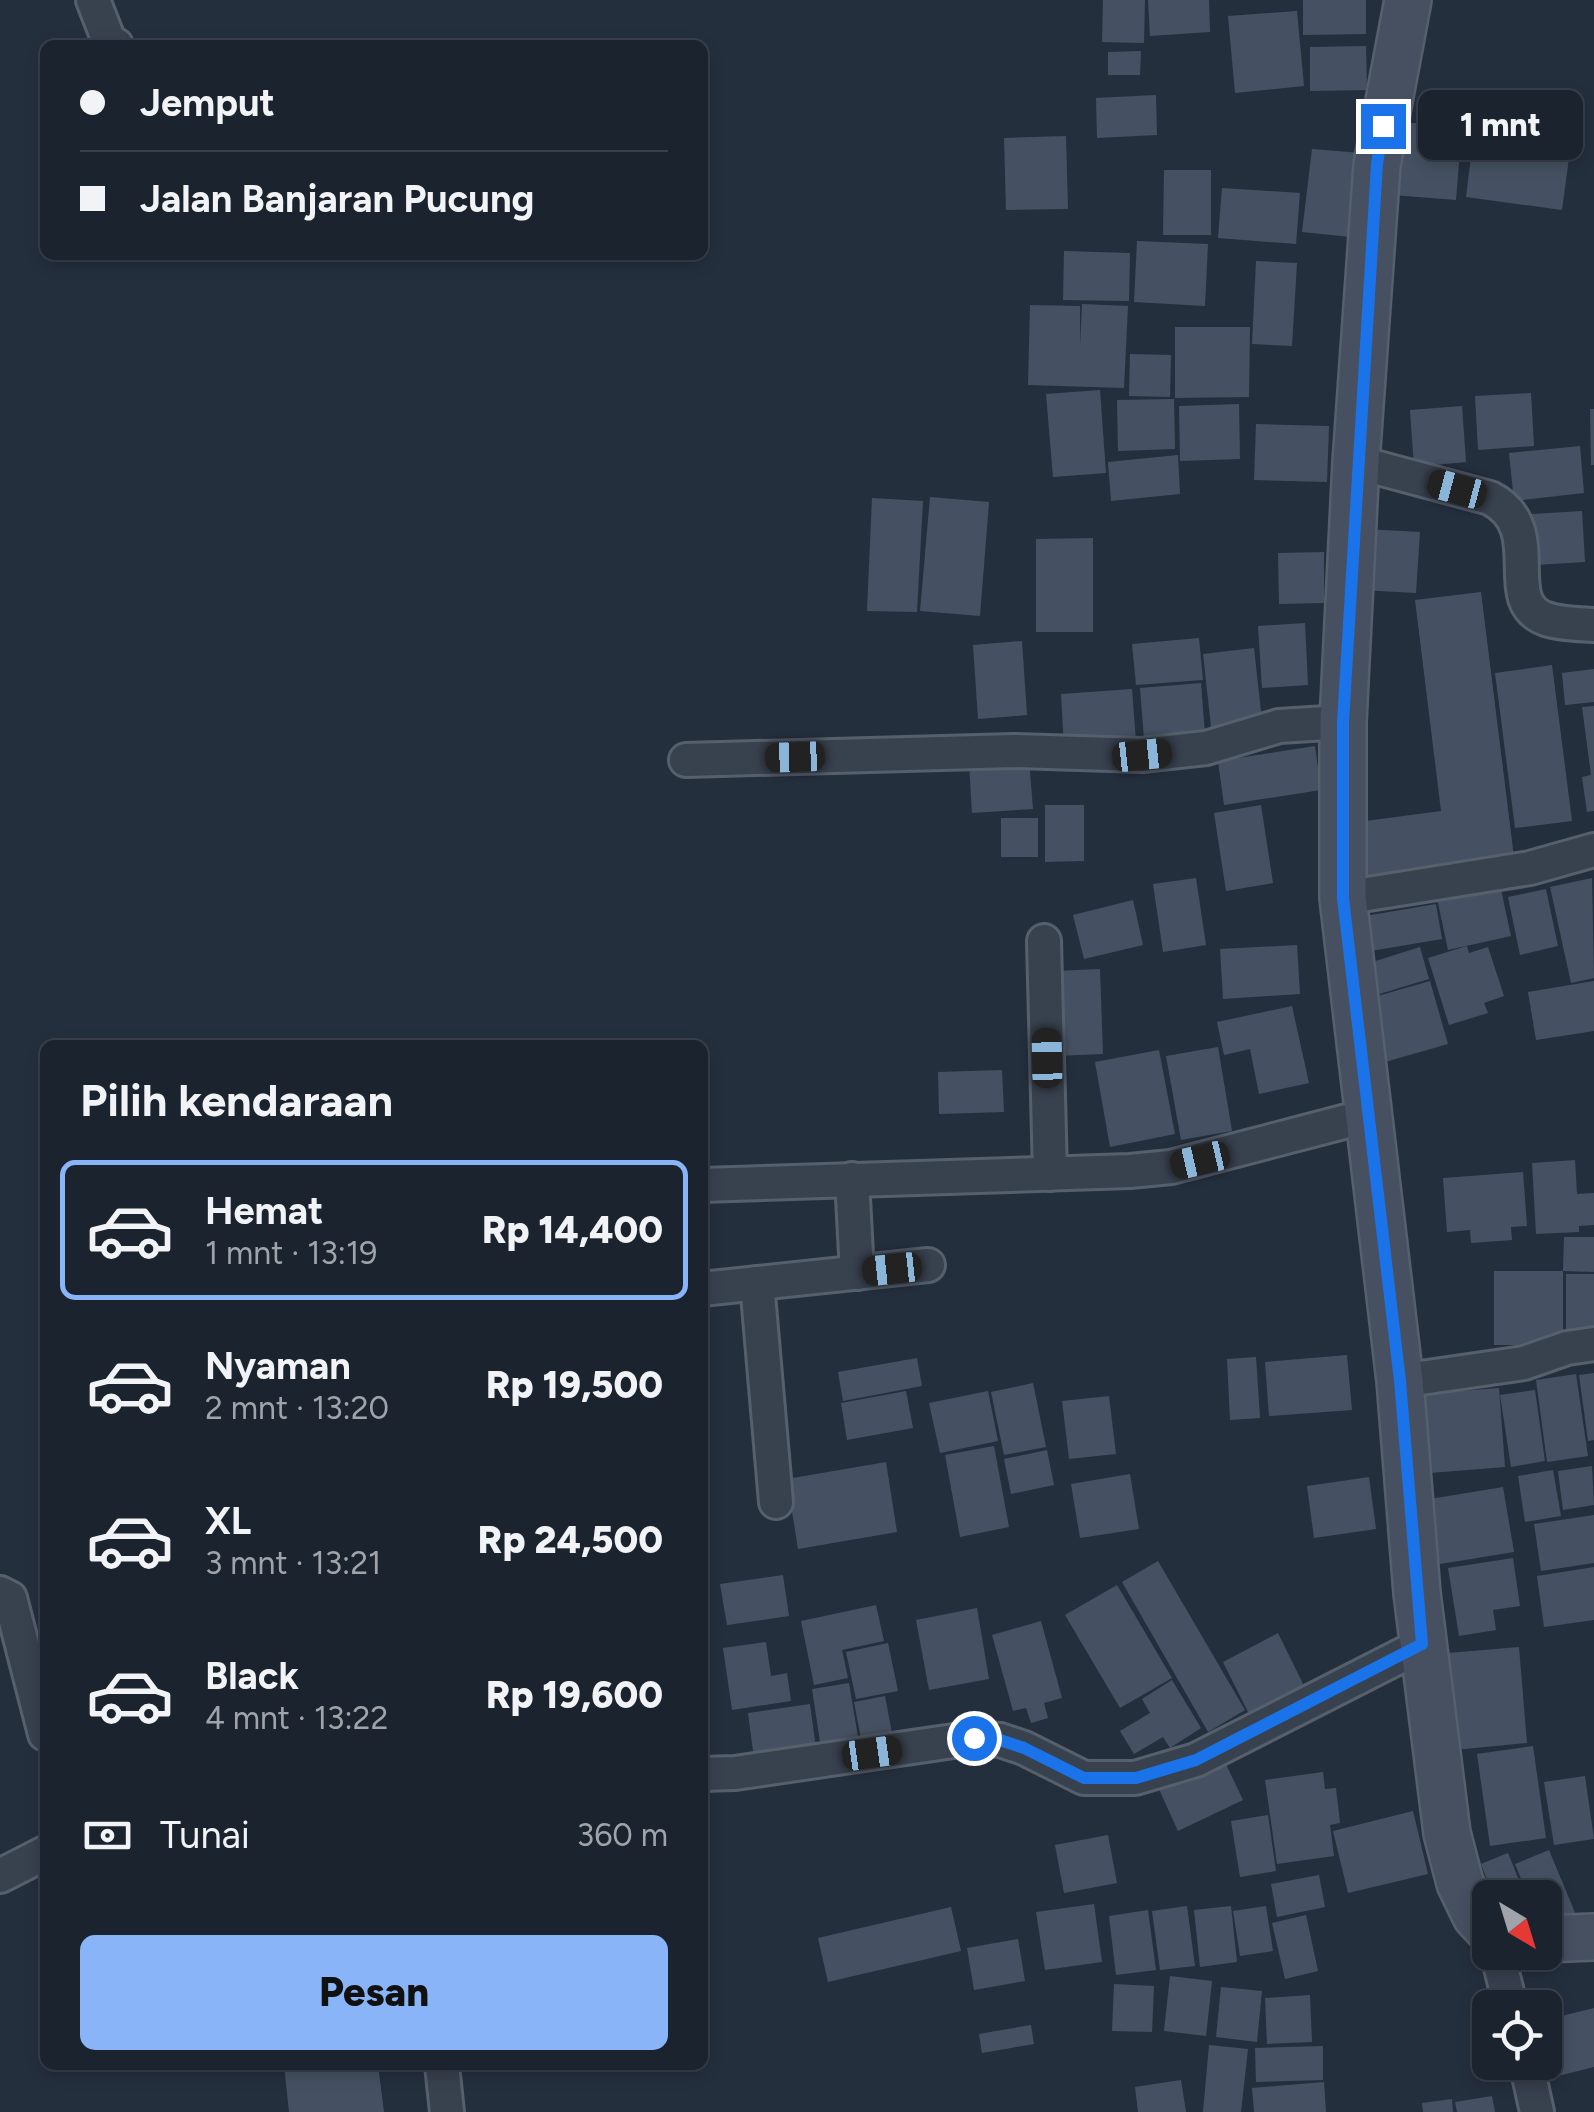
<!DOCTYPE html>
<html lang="id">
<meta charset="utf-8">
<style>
body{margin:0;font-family:Figtree,sans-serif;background:#282f3a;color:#f1f3f6;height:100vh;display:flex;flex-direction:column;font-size:38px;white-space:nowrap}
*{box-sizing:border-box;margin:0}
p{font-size:32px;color:#a0a4aa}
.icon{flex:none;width:55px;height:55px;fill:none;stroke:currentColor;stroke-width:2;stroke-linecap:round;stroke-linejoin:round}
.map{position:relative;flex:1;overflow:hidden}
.details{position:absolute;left:40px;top:1040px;width:668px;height:1030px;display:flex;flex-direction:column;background:#1b232e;border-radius:15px;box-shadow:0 5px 15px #0003,0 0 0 2px #39404a}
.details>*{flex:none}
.hud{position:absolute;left:40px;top:40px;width:668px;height:220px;border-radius:15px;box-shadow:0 5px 15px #0003,0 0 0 2px #39404a;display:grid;align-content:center;height:220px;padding:0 40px;background:#1b232e}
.needle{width:65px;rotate:142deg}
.controls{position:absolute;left:1472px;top:1880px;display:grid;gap:20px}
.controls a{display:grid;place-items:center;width:90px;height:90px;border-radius:15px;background:#1b232e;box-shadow:0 5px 15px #0003,0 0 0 2px #39404a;font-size:50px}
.end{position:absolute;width:45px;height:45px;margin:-22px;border:12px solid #1a73e8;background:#fff;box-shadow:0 0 0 5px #fff}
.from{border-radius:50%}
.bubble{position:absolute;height:70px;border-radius:15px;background:#1b232e;box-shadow:0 5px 15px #0003,0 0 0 2px #39404a;font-size:32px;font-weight:800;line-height:70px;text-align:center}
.car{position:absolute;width:30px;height:60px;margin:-30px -15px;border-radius:12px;box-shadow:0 0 8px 2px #0007;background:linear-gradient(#222 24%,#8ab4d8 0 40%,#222 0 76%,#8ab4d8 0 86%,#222 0)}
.hud b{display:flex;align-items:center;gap:35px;height:95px;font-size:38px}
.hud b+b{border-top:2px solid #39404a}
.hud i{width:25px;height:25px;background:#f1f3f6}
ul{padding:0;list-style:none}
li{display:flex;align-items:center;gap:30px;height:140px;margin:0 20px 15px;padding:0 20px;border:5px solid transparent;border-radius:15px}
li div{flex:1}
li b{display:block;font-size:38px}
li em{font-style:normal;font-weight:800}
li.selected{border-color:#8ab4f8}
li>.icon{width:90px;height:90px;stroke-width:1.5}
h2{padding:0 40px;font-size:45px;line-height:120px}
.pay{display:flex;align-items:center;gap:25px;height:110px;padding:0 40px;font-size:38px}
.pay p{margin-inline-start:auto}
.action{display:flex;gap:20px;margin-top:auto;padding:20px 40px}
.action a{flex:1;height:115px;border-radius:15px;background:#8ab4f8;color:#111;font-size:40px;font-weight:800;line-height:115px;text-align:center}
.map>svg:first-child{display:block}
.building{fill:#455162}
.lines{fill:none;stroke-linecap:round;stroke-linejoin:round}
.street-casing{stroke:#565f6c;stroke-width:38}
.secondary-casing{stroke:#565f6c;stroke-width:50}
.street{stroke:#38414e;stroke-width:32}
.secondary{stroke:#465061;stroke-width:45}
.route{stroke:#1a73e8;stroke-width:12}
</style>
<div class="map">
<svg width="1594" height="2112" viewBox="0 0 1594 2112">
<rect width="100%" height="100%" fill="#242f3e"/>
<g class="building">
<path d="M 1103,0 L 1145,0 L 1144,43 L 1102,42 Z"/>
<path d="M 1148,0 L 1209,0 L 1210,32 L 1150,36 Z"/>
<path d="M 1303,0 L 1366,0 L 1366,34 L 1303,35 Z"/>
<path d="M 1297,11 L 1304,86 L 1235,93 L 1228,16 Z"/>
<path d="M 1366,46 L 1367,90 L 1310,91 L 1310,47 Z"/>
<path d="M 1141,51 L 1140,75 L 1108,75 L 1108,52 Z"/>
<path d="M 1156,95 L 1157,135 L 1097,138 L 1096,98 Z"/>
<path d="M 1398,122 L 1462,126 L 1456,200 L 1392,195 Z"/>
<path d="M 1475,124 L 1572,136 L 1562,210 L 1466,197 Z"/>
<path d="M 1066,136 L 1068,209 L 1006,210 L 1004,138 Z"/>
<path d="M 1312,149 L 1361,153 L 1351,237 L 1302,232 Z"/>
<path d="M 1164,170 L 1211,170 L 1211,235 L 1163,235 Z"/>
<path d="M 1222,188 L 1300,193 L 1296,244 L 1218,238 Z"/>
<path d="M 1137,241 L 1208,244 L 1205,306 L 1134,302 Z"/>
<path d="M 1064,251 L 1130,253 L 1129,301 L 1063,300 Z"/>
<path d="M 1256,261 L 1297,263 L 1292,346 L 1252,344 Z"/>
<path d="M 1082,304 L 1128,306 L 1124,388 L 1028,385 L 1030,305 L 1080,306 L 1080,347 Z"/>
<path d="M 1175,327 L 1250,327 L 1249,397 L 1175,398 Z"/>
<path d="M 1130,354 L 1171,355 L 1170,397 L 1129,396 Z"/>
<path d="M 1100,390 L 1106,473 L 1053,477 L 1046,394 Z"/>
<path d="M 1531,393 L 1534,446 L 1478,450 L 1475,396 Z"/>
<path d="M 1174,399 L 1175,449 L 1118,451 L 1117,400 Z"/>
<path d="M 1239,404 L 1240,459 L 1180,461 L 1179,406 Z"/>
<path d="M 1462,406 L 1466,462 L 1414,467 L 1410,410 Z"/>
<path d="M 1590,409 L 1594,409 L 1594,465 L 1591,465 Z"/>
<path d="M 1256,424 L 1329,426 L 1327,482 L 1254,480 Z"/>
<path d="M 1580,446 L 1584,493 L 1514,501 L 1509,453 Z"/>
<path d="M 1178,455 L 1180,494 L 1111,501 L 1108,462 Z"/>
<path d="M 930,497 L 989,502 L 980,616 L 920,611 Z"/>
<path d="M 872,498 L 923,501 L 917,612 L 867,611 Z"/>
<path d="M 1582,511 L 1585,562 L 1535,565 L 1532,514 Z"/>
<path d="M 1364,529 L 1420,532 L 1416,593 L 1360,590 Z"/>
<path d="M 1093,538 L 1093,632 L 1036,632 L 1036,539 Z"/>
<path d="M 1324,552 L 1324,603 L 1279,604 L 1278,553 Z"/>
<path d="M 1481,592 L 1515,865 L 1365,884 L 1358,822 L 1441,811 L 1415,600 Z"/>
<path d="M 1305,623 L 1308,685 L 1262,688 L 1258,626 Z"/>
<path d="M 1199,638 L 1203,680 L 1136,685 L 1132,644 Z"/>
<path d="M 1022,641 L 1027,715 L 978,719 L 973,645 Z"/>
<path d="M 1254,648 L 1263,730 L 1212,736 L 1203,654 Z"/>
<path d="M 1552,665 L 1572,821 L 1515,828 L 1495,673 Z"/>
<path d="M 1594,669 L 1594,702 L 1565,705 L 1562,673 Z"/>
<path d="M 1201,683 L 1205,734 L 1144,739 L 1140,688 Z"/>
<path d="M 1132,689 L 1136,742 L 1064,747 L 1061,694 Z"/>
<path d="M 1594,706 L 1594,811 L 1587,812 L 1582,777 L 1591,775 L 1582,707 Z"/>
<path d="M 1315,746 L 1321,790 L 1224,805 L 1218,761 Z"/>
<path d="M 1029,760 L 1033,809 L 972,813 L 969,764 Z"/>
<path d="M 1045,805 L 1084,805 L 1084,861 L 1045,862 Z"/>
<path d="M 1261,805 L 1273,883 L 1226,891 L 1214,813 Z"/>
<rect x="1001" y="818" width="37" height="39"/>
<path d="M 1196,878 L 1206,945 L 1163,952 L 1153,884 Z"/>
<path d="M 1592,878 L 1594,978 L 1571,983 L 1550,887 Z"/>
<path d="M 1500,885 L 1511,936 L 1448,950 L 1437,898 Z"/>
<path d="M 1546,889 L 1558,946 L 1520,955 L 1508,897 Z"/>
<path d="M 1133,900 L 1143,945 L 1084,959 L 1073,915 Z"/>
<path d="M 1436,904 L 1442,939 L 1365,952 L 1359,917 Z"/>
<path d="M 1297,945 L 1300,994 L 1223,999 L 1220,949 Z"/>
<path d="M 1467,946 L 1469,953 L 1488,947 L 1504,996 L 1484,1003 L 1488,1013 L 1449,1025 L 1428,958 Z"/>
<path d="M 1420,947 L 1429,979 L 1376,995 L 1366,964 Z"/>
<path d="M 1100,969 L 1103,1054 L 1056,1056 L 1054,971 Z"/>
<path d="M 1430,981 L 1448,1044 L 1385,1062 L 1367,999 Z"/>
<path d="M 1594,981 L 1594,1031 L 1536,1040 L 1528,992 Z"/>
<path d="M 1292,1006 L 1309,1083 L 1259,1094 L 1250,1049 L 1224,1055 L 1217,1022 Z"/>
<path d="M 1218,1047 L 1232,1131 L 1181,1140 L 1166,1056 Z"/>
<path d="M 1159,1050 L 1175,1134 L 1110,1147 L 1095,1062 Z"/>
<path d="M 1002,1070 L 1004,1112 L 939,1114 L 938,1072 Z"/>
<path d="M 1575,1160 L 1577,1194 L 1594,1193 L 1594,1225 L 1579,1226 L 1579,1232 L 1536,1234 L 1532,1163 Z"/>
<path d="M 1523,1172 L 1527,1226 L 1511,1227 L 1512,1240 L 1471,1243 L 1470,1230 L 1447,1232 L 1443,1178 Z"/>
<path d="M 1564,1237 L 1594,1237 L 1594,1272 L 1563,1271 Z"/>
<rect x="1494" y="1271" width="69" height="74"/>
<rect x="1566" y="1274" width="28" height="69"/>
<path d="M 1347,1355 L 1352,1410 L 1269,1416 L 1265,1362 Z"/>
<path d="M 1256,1357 L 1260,1418 L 1230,1420 L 1227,1359 Z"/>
<path d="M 917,1358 L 922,1386 L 843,1401 L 838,1372 Z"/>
<path d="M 1594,1373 L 1594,1440 L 1588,1441 L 1579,1375 Z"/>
<path d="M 1576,1374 L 1588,1456 L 1547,1462 L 1536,1380 Z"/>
<path d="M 1033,1383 L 1046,1447 L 1004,1455 L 991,1392 Z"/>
<path d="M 1499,1388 L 1505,1467 L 1418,1474 L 1412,1395 Z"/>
<path d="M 1535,1390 L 1545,1461 L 1511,1467 L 1500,1395 Z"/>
<path d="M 906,1391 L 913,1428 L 847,1440 L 841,1403 Z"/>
<path d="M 988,1391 L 998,1441 L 940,1453 L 929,1403 Z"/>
<path d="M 1109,1396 L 1116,1454 L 1069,1459 L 1062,1401 Z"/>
<path d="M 994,1446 L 1009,1527 L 960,1537 L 945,1455 Z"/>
<path d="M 1047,1450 L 1054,1485 L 1011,1494 L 1004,1459 Z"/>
<path d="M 886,1462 L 897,1532 L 798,1549 L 787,1479 Z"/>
<path d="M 1592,1466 L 1594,1505 L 1563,1510 L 1558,1471 Z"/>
<path d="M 1553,1470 L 1561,1516 L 1525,1522 L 1518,1476 Z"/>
<path d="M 1130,1474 L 1139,1529 L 1080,1538 L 1071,1484 Z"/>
<path d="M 1369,1477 L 1376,1529 L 1314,1538 L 1307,1486 Z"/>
<path d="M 1503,1487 L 1514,1552 L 1434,1565 L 1424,1500 Z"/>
<path d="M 1594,1515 L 1594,1563 L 1541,1571 L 1534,1524 Z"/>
<path d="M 1513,1558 L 1520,1606 L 1493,1610 L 1496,1630 L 1459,1636 L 1448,1568 Z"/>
<path d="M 1158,1561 L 1245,1710 L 1208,1732 L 1122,1582 Z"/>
<path d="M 1594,1567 L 1594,1620 L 1544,1627 L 1537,1576 Z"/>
<path d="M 783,1575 L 789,1616 L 727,1625 L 720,1584 Z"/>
<path d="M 1117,1585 L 1172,1678 L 1120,1708 L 1065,1615 Z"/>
<path d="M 876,1605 L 884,1641 L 842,1650 L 848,1678 L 814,1685 L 801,1621 Z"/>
<path d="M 977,1608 L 989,1679 L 929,1690 L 916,1620 Z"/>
<path d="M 1041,1621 L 1062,1698 L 1044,1703 L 1048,1718 L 1031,1723 L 1026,1708 L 1013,1711 L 992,1635 Z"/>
<path d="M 1278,1633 L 1307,1692 L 1252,1720 L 1223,1662 Z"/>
<path d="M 766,1642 L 771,1676 L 787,1673 L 791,1701 L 732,1710 L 723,1648 Z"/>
<path d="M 888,1643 L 898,1691 L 856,1699 L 846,1652 Z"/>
<path d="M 1519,1647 L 1527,1743 L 1444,1751 L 1436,1654 Z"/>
<path d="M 1172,1680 L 1201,1728 L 1170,1748 L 1163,1737 L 1134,1754 L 1120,1731 L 1150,1713 L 1142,1699 Z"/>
<path d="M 849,1683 L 859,1743 L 821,1749 L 812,1689 Z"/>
<path d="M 885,1696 L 892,1733 L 861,1739 L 854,1702 Z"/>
<path d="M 810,1704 L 816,1749 L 754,1758 L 748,1713 Z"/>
<path d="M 1533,1746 L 1546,1838 L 1490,1846 L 1477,1754 Z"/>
<path d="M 1222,1756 L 1243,1800 L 1178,1831 L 1158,1787 Z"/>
<path d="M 1323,1772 L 1325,1789 L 1336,1788 L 1340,1823 L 1330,1825 L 1334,1856 L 1277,1864 L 1265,1780 Z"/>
<path d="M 1585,1776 L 1594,1839 L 1554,1845 L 1544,1782 Z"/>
<path d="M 1413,1811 L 1428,1874 L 1348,1893 L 1333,1831 Z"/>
<path d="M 1268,1815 L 1276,1871 L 1240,1877 L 1231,1821 Z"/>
<path d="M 1108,1835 L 1117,1883 L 1064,1893 L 1055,1845 Z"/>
<path d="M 1549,1850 L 1576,1915 L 1545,1927 L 1545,1898 L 1529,1898 L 1515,1864 Z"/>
<path d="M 1508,1853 L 1526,1898 L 1494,1898 L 1481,1864 Z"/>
<path d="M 1319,1875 L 1325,1907 L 1277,1917 L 1271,1884 Z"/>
<path d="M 1094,1904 L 1102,1962 L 1045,1970 L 1036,1912 Z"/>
<path d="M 1187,1906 L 1195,1966 L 1160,1970 L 1152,1911 Z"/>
<path d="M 1231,1906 L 1237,1962 L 1200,1967 L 1194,1910 Z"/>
<path d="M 1266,1906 L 1273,1951 L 1240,1956 L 1233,1911 Z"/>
<path d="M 951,1907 L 961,1951 L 828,1982 L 818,1938 Z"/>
<path d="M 1148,1910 L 1156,1970 L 1116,1975 L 1109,1916 Z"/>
<path d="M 1306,1915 L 1318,1971 L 1285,1979 L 1272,1923 Z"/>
<path d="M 1018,1939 L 1025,1981 L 974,1990 L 967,1948 Z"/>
<path d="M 1170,1976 L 1212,1981 L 1206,2036 L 1164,2031 Z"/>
<path d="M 1114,1984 L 1154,1986 L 1152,2032 L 1112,2031 Z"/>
<path d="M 1221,1987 L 1262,1991 L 1257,2042 L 1216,2037 Z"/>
<path d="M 1310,1995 L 1312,2042 L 1267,2044 L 1265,1998 Z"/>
<path d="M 1594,2008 L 1594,2067 L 1550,2078 L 1545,2060 L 1545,2020 Z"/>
<path d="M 1031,2025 L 1034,2044 L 982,2053 L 979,2034 Z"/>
<path d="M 1209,2045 L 1248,2049 L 1241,2112 L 1203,2112 Z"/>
<path d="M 1323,2046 L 1323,2080 L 1256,2082 L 1255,2048 Z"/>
<path d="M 284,2065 L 378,2065 L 384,2112 L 289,2112 Z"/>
<path d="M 1181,2080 L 1186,2112 L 1138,2112 L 1135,2087 Z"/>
<path d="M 1324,2082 L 1326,2112 L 1254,2112 L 1252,2088 Z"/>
<path d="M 1492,2096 L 1495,2112 L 1457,2112 L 1455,2102 Z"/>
<path d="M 1452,2099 L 1453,2112 L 1423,2112 L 1422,2103 Z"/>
</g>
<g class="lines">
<g class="street-casing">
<g id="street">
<path d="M 93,0 L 109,41 L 116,45"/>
<path d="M 1356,462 L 1490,498 C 1550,529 1496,601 1546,619 C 1560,624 1579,624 1594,625"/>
<path d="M 686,760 L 1014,751 L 1142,755 L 1206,748 L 1279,726 L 1343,722"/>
<path d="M 1343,898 L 1530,868 L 1594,850"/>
<path d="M 1044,941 L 1050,1174"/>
<path d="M 852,1179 L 857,1273"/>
<path d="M 702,1185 L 1130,1171 L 1171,1167 L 1370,1115"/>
<path d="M 757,1283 L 776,1502"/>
<path d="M 702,1289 L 928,1265"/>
<path d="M 1400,1381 L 1524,1363 L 1567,1348 L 1594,1344"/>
<path d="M 0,1593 L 10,1598 L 45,1734"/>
<path d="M 702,1774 L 735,1773 L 974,1738 L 1000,1740 L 1024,1748 L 1084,1778 L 1135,1778 L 1196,1760 L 1422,1645"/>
<path d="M 0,1876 L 45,1853"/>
<path d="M 1497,1952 L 1511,2008"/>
<path d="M 1526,2062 L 1537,2112"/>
<path d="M 442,2065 L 447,2112"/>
</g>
</g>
<g class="secondary-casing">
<g id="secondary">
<path d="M 1408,0 L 1377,165 L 1356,462 L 1343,722 L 1343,898 L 1400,1381 L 1417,1593 L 1447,1833 L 1460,1883 L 1476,1916 L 1490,1931"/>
<path d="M 1545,1939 L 1594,1937"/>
</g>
</g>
<use href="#street" class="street"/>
<use href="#secondary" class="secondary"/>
</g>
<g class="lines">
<path class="route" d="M 974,1738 L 1000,1740 L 1024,1748 L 1084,1778 L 1136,1778 L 1196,1760 L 1422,1644 L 1400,1381 L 1343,898 L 1343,722 L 1377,164 L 1383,126"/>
</g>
</svg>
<div class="controls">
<a><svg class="needle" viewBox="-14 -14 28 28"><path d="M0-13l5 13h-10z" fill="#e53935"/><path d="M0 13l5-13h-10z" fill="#a0a4aa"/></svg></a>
<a><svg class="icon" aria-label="locate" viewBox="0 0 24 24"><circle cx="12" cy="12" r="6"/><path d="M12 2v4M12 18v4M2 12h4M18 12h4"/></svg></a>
</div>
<i class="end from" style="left:974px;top:1738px"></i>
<i class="end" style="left:1383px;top:126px"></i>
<div class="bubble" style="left:1418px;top:90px;width:165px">1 mnt</div>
<i class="car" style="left:1457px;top:489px;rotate:285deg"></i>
<i class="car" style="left:1142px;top:755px;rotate:84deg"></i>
<i class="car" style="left:795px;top:757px;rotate:268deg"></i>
<i class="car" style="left:1047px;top:1058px;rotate:359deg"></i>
<i class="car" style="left:1200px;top:1160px;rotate:257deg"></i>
<i class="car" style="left:892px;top:1269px;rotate:264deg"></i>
<i class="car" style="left:872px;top:1753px;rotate:82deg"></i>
<div class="hud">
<b><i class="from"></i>Jemput</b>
<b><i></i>Jalan Banjaran Pucung</b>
</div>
<section class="details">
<h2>Pilih kendaraan</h2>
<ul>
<li class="selected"><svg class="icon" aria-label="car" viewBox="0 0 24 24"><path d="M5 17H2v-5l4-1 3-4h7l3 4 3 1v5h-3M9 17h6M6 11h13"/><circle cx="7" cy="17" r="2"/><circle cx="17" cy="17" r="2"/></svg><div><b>Hemat</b><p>1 mnt · 13:19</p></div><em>Rp 14,400</em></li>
<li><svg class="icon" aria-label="car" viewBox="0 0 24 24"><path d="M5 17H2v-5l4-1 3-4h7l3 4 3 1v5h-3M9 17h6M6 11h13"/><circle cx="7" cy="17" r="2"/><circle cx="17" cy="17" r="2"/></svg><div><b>Nyaman</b><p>2 mnt · 13:20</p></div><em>Rp 19,500</em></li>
<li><svg class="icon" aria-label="car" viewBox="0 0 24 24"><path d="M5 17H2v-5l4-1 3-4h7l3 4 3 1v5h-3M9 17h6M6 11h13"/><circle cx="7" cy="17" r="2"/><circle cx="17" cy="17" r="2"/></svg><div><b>XL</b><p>3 mnt · 13:21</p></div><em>Rp 24,500</em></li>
<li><svg class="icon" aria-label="car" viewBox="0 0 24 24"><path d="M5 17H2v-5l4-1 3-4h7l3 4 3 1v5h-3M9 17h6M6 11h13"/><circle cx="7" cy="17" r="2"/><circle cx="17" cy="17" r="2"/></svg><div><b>Black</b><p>4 mnt · 13:22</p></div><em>Rp 19,600</em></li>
</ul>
<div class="pay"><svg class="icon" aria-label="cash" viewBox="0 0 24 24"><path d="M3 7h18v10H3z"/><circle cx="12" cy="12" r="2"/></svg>Tunai<p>360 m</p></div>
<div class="action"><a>Pesan</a></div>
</section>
</div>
